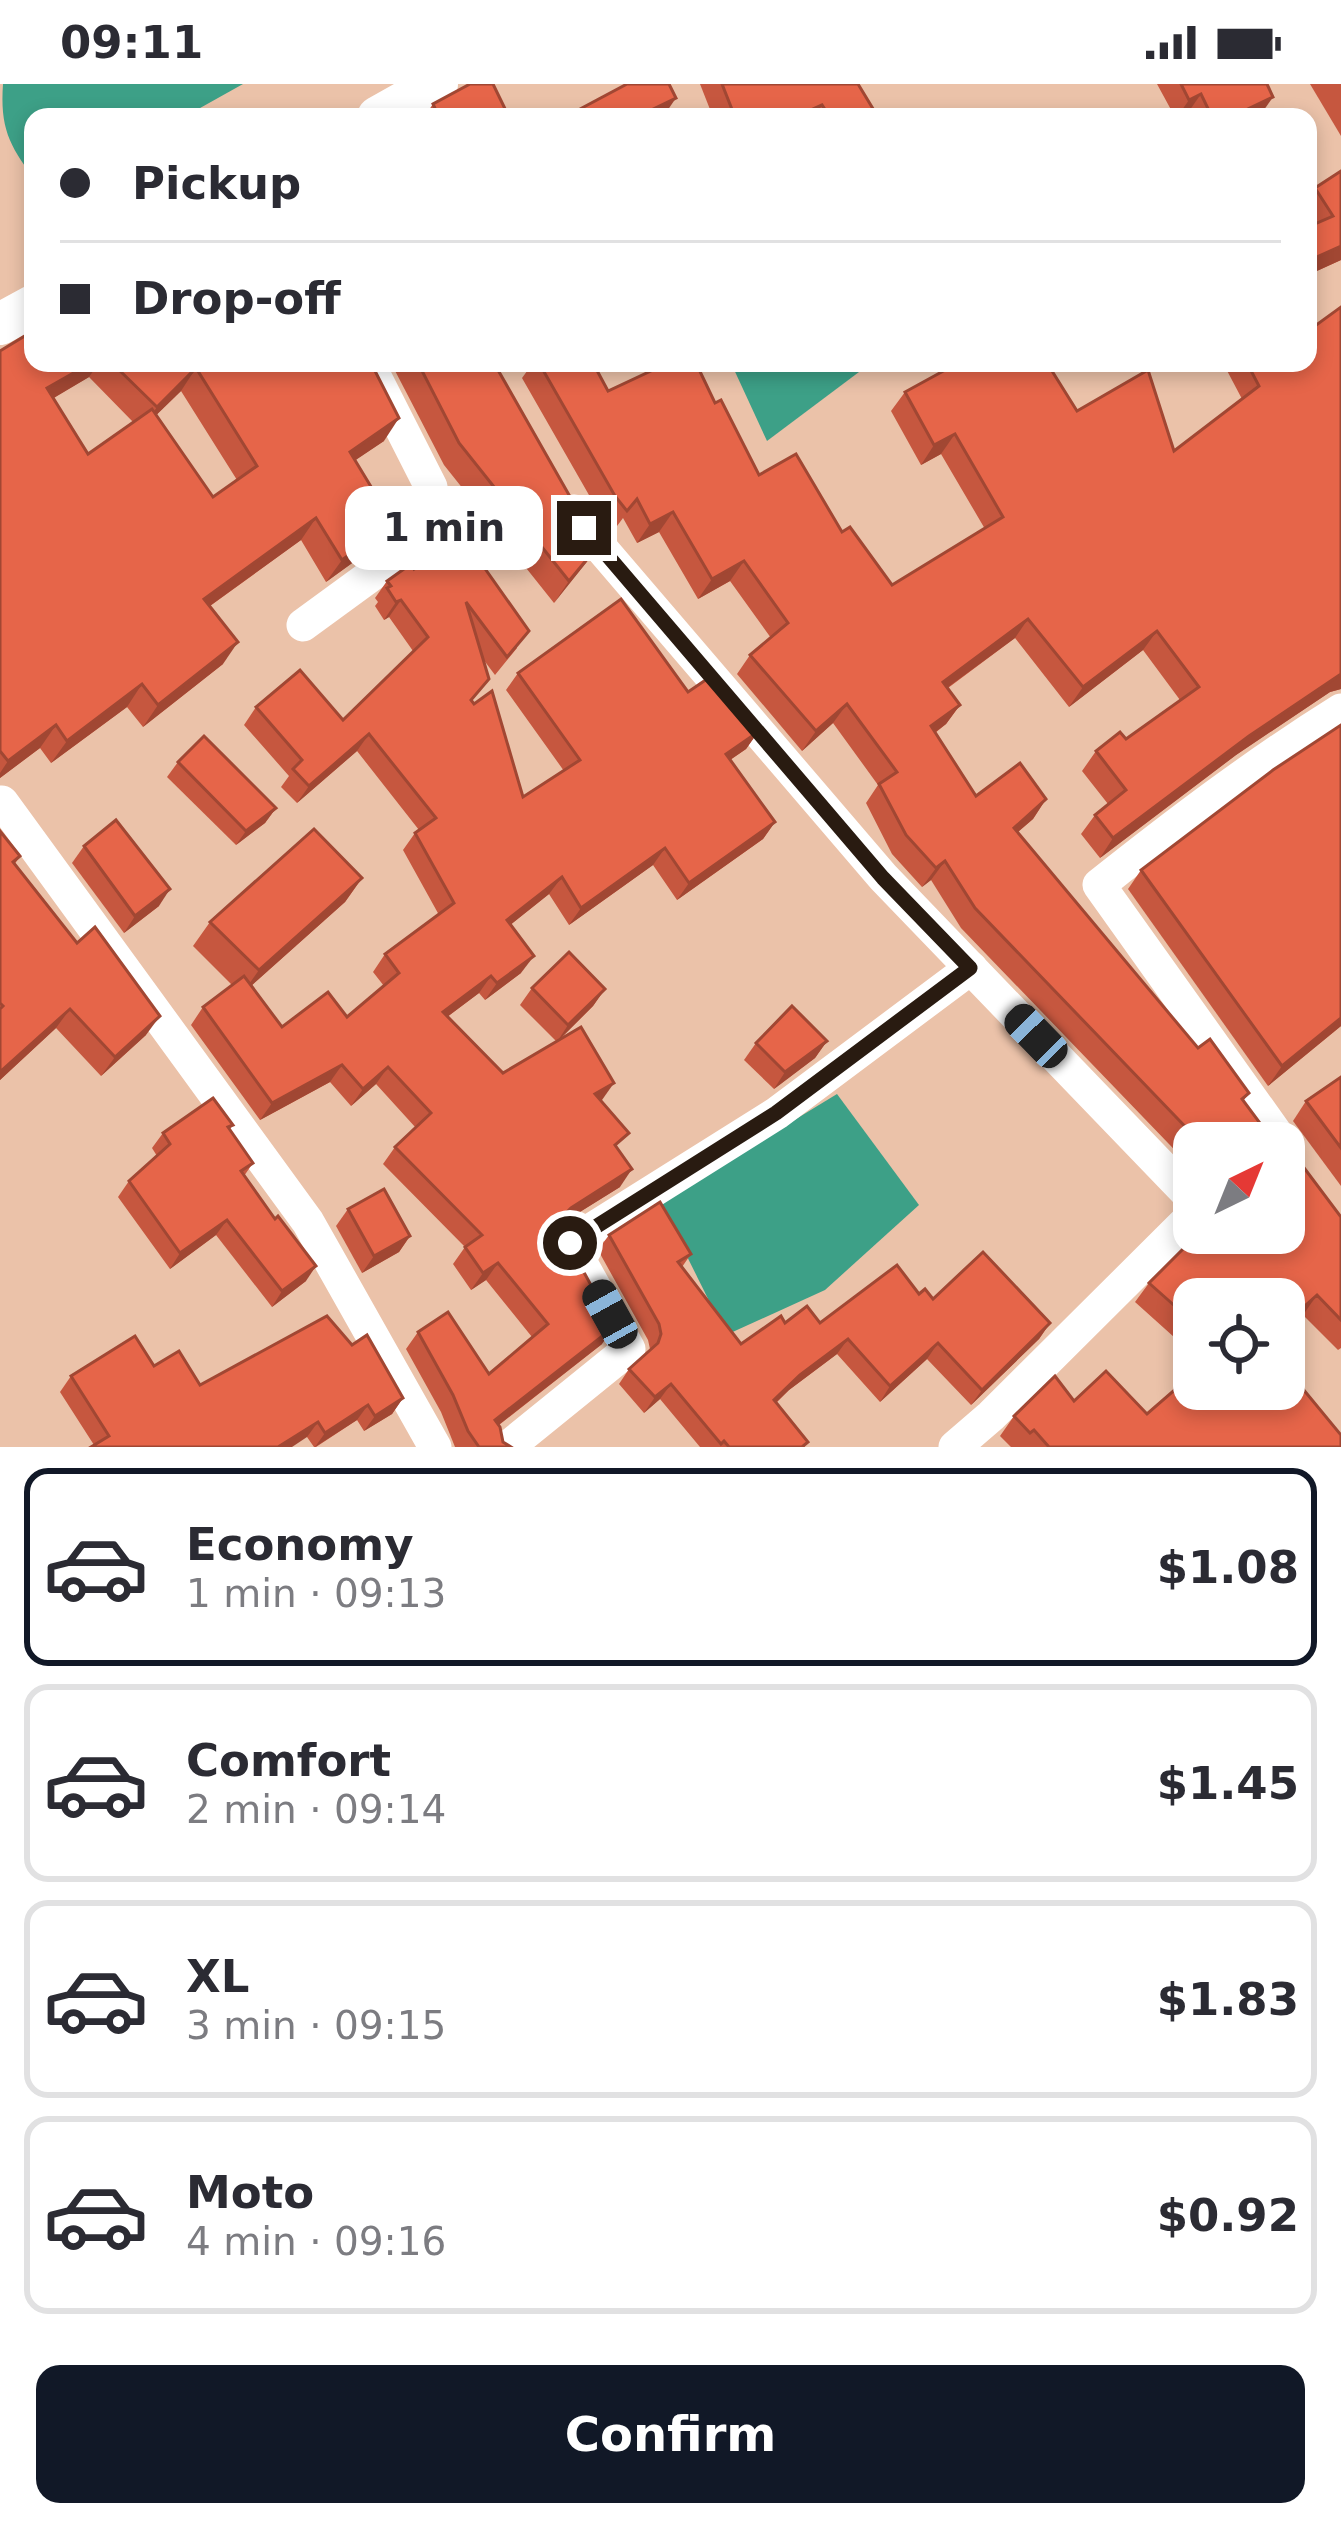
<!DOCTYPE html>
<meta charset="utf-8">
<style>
body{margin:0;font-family:"DejaVu Sans",sans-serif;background:#f7f7f7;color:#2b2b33;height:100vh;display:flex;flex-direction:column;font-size:45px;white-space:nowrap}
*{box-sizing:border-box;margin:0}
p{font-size:39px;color:#7c7c81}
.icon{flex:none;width:66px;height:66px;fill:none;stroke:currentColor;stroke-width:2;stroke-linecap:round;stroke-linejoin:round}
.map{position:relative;height:1363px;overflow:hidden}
.side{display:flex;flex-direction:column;background:#fff;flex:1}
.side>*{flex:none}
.banner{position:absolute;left:24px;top:24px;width:1293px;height:264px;border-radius:24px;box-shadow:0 6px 18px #0003;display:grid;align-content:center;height:264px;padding:0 36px;background:#fff}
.needle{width:78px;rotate:43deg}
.fabs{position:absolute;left:1173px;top:1038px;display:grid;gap:24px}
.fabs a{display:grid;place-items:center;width:132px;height:132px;border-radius:24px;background:#fff;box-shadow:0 6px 18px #0003;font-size:60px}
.end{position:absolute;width:54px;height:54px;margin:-27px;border:15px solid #291b11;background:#fff;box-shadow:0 0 0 6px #fff}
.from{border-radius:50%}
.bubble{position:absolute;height:84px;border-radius:24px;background:#fff;box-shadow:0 6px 18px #0003;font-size:39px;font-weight:800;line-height:84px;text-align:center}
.car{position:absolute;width:36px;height:72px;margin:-36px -18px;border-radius:15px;box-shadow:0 0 9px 3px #0007;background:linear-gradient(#222 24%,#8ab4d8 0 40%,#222 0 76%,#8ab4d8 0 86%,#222 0)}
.banner b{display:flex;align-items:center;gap:42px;height:114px;font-size:45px}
.banner b+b{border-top:3px solid #e1e1e2}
.banner i{width:30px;height:30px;background:#2b2b33}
ul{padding:21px 0 0;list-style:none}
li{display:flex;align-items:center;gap:36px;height:198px;margin:0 24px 18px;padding:0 12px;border:6px solid #e1e1e2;border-radius:24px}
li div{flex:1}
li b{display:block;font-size:45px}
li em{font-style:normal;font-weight:800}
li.on{border-color:#111827}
li>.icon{width:108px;height:108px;stroke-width:1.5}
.action{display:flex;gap:24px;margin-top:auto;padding:24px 36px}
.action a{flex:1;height:138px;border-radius:24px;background:#111827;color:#fff;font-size:48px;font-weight:800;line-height:138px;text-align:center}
.status{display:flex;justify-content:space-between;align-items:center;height:84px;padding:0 60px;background:#fff;direction:ltr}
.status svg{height:33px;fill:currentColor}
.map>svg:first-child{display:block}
.water{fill:#3da087}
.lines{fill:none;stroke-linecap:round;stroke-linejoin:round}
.minor{stroke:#fff;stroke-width:33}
.tertiary{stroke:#fff;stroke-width:42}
.wall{fill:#c6573f;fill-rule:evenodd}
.shaded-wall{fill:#a14733}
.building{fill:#e66549;stroke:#a14733;stroke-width:3}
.route{stroke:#291b11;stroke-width:15}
</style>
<div class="status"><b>09:11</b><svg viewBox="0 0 49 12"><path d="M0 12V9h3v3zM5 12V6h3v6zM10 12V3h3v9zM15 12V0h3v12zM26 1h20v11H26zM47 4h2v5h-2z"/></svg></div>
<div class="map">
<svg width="1341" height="1363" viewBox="0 0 1341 1363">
<rect width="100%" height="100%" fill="#ebc2a9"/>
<g class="water">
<path d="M 3,0 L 243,0 L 184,33 L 33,33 L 33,93 C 9,61 0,43 3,0 Z"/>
<path d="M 731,279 L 871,279 L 767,357 Z"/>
<path d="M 837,1010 L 919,1121 L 825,1206 L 726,1251 L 660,1118 Z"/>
</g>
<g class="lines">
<g class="minor">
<path d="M 574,427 L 584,444 L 883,793 L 1194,1116"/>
<path d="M 303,541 L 429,449 L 435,435 L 431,403 L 368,279"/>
<path d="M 2,718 L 308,1138 L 435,1363"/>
<path d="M 1283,1059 L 1099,801 C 1177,739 1256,679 1341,626"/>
<path d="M 508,1363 L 629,1265 L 570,1159 L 777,1029 L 971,884"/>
<path d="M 955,1363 L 991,1332 L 1194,1130"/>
</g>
<g class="tertiary">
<path d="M 378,33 L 437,0"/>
<path d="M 0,240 L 33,222"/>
</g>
</g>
<g class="wall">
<path d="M 700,0 L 858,0 L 878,33 L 713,33 Z"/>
<path d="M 1157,0 L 1267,0 L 1259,33 L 1189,33 L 1187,30 L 1175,33 Z"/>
<path d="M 1310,0 L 1341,0 L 1341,52 Z"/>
<path d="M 433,20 L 509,33 L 424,33 Z"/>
<path d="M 1341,87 L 1341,176 L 1308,191 L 1308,143 L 1312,141 L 1308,135 L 1308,114 L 1315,104 Z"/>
<path d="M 1341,223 L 1341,605 L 1330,608 L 1236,671 L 1100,774 L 1081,750 L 1095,731 L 1108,720 L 1082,687 L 1096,667 L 1120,648 L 1126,655 L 1180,616 L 1143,566 L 1069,623 L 1015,554 L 948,604 L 960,621 L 946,640 L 935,649 L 976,712 L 1020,679 L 1046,715 L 1033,735 L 1018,748 L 1198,964 L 1210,955 L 1249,1009 L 1243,1017 L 1265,1046 L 1272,1041 L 1341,1133 L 1341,1264 L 1338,1266 L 1303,1231 L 1284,1248 L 1284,1215 L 1194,1215 L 1194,1271 L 1135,1218 L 1149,1199 L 1199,1149 L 1284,1149 L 1284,1059 L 1194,1059 L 1194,1086 L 961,844 L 931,796 L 922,803 L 892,770 L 866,719 L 878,701 L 833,639 L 802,667 L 737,590 L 750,571 L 771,554 L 730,497 L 698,515 L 659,448 L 637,459 L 623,434 L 614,446 L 601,432 L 522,294 L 533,279 L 593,279 L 608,307 L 668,279 L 696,279 L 715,319 L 721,316 L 759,391 L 796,370 L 842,448 L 850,443 L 892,501 L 985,445 L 941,370 L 921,381 L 891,327 L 905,308 L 958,279 L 1047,279 L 1077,327 L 1148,286 L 1174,367 L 1242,315 L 1223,279 L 1308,279 L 1308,247 Z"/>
<path d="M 0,267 L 33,279 L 371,279 L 384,357 L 355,376 L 377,461 L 326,498 L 301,456 L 210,522 L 223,580 L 143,643 L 127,623 L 51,679 L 40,664 L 0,694 ZM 89,293 L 133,338 L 88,370 L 53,314 ZM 181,307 L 237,396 L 213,413 L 156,331 Z"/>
<path d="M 391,279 L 494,279 L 581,432 L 602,457 L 554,519 L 444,381 Z"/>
<path d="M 462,452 L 517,564 L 495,591 L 483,575 L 472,618 L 523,713 L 564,687 L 506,606 L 518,589 L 688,608 L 758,648 L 746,665 L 730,676 L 775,738 L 763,755 L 677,816 L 653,781 L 569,841 L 549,810 L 510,841 L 521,889 L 485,916 L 479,909 L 447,933 L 503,989 L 556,957 L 520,921 L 532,904 L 605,905 L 593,922 L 558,957 L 601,1017 L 618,1065 L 620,1103 L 562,1139 L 564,1152 L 602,1260 L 499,1341 L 503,1358 L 511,1363 L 455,1363 L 441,1328 L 406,1265 L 418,1248 L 489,1290 L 532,1253 L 486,1196 L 471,1206 L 453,1180 L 465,1163 L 383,1080 L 395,1063 L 416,1044 L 376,1000 L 351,1022 L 330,998 L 260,1036 L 191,941 L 203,923 L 232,901 L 193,862 L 210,838 L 362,794 L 345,818 L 251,902 L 282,943 L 347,933 L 384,902 L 373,888 L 385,870 L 439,831 L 403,766 L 415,749 L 419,746 L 357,667 L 297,719 L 281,703 L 289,692 L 244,641 L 256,623 L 343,636 L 413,567 L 389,533 L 384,536 L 375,522 L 378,518 L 375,514 L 387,497 L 414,485 Z"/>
<path d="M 178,678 L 276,724 L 265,739 L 236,761 L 167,693 Z"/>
<path d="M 0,747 L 20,772 L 14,781 L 146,951 L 101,992 L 56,944 L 0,996 Z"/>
<path d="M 84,762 L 159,822 L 124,849 L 72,779 Z"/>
<path d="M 1141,786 L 1341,942 L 1268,1002 L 1128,805 Z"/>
<path d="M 827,957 L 815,974 L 774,1005 L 744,976 L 756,959 Z"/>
<path d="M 1341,993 L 1341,1102 L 1293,1037 L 1306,1017 Z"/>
<path d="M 233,1041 L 230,1045 L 253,1079 L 244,1092 L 306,1197 L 272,1223 L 216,1151 L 170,1185 L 118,1113 L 129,1097 L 157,1072 L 152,1064 L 163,1049 Z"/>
<path d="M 348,1125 L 410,1152 L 399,1168 L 362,1189 L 336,1142 Z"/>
<path d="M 609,1151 L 691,1170 L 682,1183 L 741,1260 L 785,1239 L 820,1239 L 919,1210 L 933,1215 L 1050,1239 L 1039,1255 L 971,1321 L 927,1275 L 880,1318 L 837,1270 L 789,1306 L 776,1319 L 805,1363 L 700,1363 L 660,1315 L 644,1329 L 619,1300 L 629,1285 L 650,1265 L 648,1256 L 598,1166 Z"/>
<path d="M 154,1282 L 200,1301 L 403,1314 L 392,1330 L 364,1347 L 357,1336 L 316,1363 L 314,1363 L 307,1353 L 94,1361 L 60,1308 L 71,1292 Z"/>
<path d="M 1074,1317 L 1147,1330 L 1341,1363 L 1011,1363 L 1000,1352 L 1014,1332 Z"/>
</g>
<g class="shaded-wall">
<path d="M 1201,10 L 1187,30 L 1177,33 L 1189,16 Z"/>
<path d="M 1273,13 L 1259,33 L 1231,33 Z"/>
<path d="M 676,14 L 663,33 L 640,33 Z"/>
<path d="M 822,21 L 814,33 L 795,33 Z"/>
<path d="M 1341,162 L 1341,176 L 1308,191 L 1308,177 Z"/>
<path d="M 91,279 L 99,279 L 89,293 L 32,327 L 47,304 Z"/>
<path d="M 196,284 L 181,307 L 141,346 L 157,323 Z"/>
<path d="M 399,334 L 384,357 L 335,390 L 350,368 Z"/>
<path d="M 955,350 L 941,370 L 921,381 L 934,361 Z"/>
<path d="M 673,428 L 659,448 L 637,459 L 650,440 Z"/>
<path d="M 316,434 L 301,456 L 189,537 L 204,515 Z"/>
<path d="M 393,439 L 377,461 L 326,498 L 342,476 Z"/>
<path d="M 602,457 L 586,479 L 554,519 L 569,497 Z"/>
<path d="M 744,477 L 730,497 L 698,515 L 712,495 Z"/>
<path d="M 401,516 L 389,533 L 384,536 L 396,518 Z"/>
<path d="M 1028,535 L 1015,554 L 929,617 L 943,598 Z"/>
<path d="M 1157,547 L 1143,566 L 1069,623 L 1083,603 Z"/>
<path d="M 238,558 L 223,580 L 143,643 L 158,621 Z"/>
<path d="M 1341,590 L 1341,605 L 1330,608 L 1236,671 L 1100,774 L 1113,754 L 1249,652 Z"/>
<path d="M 142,600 L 127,623 L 51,679 L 67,657 Z"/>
<path d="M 847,620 L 833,639 L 802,667 L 816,647 Z"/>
<path d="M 960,621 L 946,640 L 917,662 L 931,642 Z"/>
<path d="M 56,641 L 40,664 L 0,694 L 0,689 L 8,677 Z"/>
<path d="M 758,648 L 746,665 L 714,687 L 726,670 Z"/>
<path d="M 369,650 L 357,667 L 297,719 L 309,702 Z"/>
<path d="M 1046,715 L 1033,735 L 1000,763 L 1014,744 Z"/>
<path d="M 276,724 L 265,739 L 236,761 L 246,747 Z"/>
<path d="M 775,738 L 763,755 L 677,816 L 689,799 Z"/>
<path d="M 665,764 L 653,781 L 569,841 L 581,824 Z"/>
<path d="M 945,777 L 931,796 L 922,803 L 936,784 Z"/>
<path d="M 562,793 L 549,810 L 495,853 L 507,836 Z"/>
<path d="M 362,794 L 345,818 L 242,910 L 259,886 Z"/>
<path d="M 170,805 L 159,822 L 124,849 L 135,832 Z"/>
<path d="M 534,872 L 521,889 L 485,916 L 497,899 Z"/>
<path d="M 491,892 L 479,909 L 431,945 L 443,928 Z"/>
<path d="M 605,905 L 593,922 L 557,958 L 568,941 Z"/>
<path d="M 70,925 L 56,944 L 0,996 L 0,988 Z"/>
<path d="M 160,932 L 146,951 L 101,992 L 115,973 Z"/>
<path d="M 1341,934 L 1341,942 L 1268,1002 L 1282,982 Z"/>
<path d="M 827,957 L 815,974 L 774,1005 L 785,988 Z"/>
<path d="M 342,981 L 330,998 L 260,1036 L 272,1019 Z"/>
<path d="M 388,983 L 376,1000 L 351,1022 L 363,1005 Z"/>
<path d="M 614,999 L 602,1016 L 583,1027 L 595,1010 Z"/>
<path d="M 632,1085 L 620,1103 L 559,1141 L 564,1131 L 571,1124 Z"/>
<path d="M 227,1136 L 216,1151 L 170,1185 L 180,1169 Z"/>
<path d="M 410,1152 L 399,1168 L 362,1189 L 374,1172 Z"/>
<path d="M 498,1179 L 486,1196 L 471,1206 L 483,1189 Z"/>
<path d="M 316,1182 L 306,1197 L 272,1223 L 282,1207 Z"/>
<path d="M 1268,1196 L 1254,1215 L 1246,1215 Z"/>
<path d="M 1317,1211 L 1303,1231 L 1284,1248 L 1298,1228 Z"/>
<path d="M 1050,1239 L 1039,1255 L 971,1321 L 982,1306 Z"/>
<path d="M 614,1243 L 602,1260 L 483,1353 L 495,1336 Z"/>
<path d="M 848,1255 L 837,1270 L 789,1306 L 763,1331 L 774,1316 L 800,1291 Z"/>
<path d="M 938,1259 L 927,1275 L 880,1318 L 890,1302 Z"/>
<path d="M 671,1300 L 660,1315 L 644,1329 L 655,1313 Z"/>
<path d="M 403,1314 L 392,1330 L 364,1347 L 375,1332 Z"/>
<path d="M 368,1321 L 357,1336 L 315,1363 L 325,1349 Z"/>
<path d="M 318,1338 L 307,1353 L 292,1363 L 278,1363 Z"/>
</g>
<g class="building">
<path d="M 470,0 L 493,0 L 509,33 L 439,33 L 433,20 Z"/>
<path d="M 627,0 L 669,0 L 676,14 L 641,31 L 642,33 L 565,33 Z"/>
<path d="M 722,0 L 858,0 L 878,33 L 830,33 L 822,21 L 795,33 L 735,33 Z"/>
<path d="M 1181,0 L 1267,0 L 1273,13 L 1231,33 L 1212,33 L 1201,10 L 1189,16 Z"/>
<path d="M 535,26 L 539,33 L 518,33 Z"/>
<path d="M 1341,87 L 1341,162 L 1308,177 L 1308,143 L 1333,132 L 1315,104 Z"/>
<path d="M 1341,223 L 1341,590 L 1249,652 L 1113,754 L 1095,731 L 1126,706 L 1096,667 L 1120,648 L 1126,655 L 1199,603 L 1157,547 L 1083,603 L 1028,535 L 943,598 L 960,621 L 931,642 L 976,712 L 1020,679 L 1046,715 L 1014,744 L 1198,964 L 1210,955 L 1249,1009 L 1242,1015 L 1265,1046 L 1272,1041 L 1341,1133 L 1341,1236 L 1317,1211 L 1298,1228 L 1268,1196 L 1246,1215 L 1194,1215 L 1194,1239 L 1149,1199 L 1199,1149 L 1284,1149 L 1284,1059 L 1201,1059 L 975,824 L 945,777 L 936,784 L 906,751 L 879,700 L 897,688 L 847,620 L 816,647 L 750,571 L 788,539 L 744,477 L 712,495 L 673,428 L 650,440 L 637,415 L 627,427 L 615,412 L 539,279 L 593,279 L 608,307 L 668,279 L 696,279 L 715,319 L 721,316 L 759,391 L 796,370 L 842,448 L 850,443 L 892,501 L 1003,433 L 955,350 L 934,361 L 905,308 L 958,279 L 1047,279 L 1077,327 L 1148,286 L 1174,367 L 1259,302 L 1247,279 L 1308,279 L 1308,247 Z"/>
<path d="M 33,247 L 33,279 L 91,279 L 47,304 L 88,370 L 152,325 L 213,413 L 257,382 L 196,284 L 157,323 L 112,279 L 371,279 L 399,334 L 350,368 L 393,439 L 342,476 L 316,434 L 204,515 L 238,558 L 158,621 L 142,600 L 67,657 L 56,641 L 8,677 L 0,667 L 0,267 Z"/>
<path d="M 418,279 L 494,279 L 581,432 L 602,457 L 569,497 L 459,359 Z"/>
<path d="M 462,452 L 529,547 L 507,573 L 466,518 L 489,595 L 471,616 L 474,620 L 492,607 L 523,713 L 580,676 L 518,589 L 621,515 L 688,608 L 710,593 L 758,648 L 726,670 L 775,738 L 689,799 L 665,764 L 581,824 L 562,793 L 507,836 L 534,872 L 497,899 L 491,892 L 443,928 L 503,989 L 581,943 L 614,999 L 595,1010 L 629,1049 L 615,1061 L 632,1085 L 571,1124 L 564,1131 L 561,1141 L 564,1152 L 614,1243 L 495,1336 L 500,1343 L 503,1358 L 511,1363 L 479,1363 L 468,1347 L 453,1311 L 418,1248 L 448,1228 L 489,1290 L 548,1240 L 498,1179 L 483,1189 L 465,1163 L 482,1151 L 395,1063 L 431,1029 L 388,983 L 363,1005 L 342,981 L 272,1019 L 203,923 L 244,892 L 282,943 L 328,908 L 347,933 L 399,889 L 385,870 L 454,819 L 415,749 L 436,734 L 369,650 L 309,702 L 293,685 L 302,676 L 256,623 L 300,586 L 343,636 L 428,553 L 401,516 L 396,518 L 387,504 L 391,502 L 387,497 L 411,480 L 414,485 Z"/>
<path d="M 1341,641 L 1341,934 L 1282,982 L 1141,786 L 1273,686 Z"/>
<path d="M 204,652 L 276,724 L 246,747 L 178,678 Z"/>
<path d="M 116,736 L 170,805 L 135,832 L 84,762 Z"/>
<path d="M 314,745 L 362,794 L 259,886 L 210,838 Z"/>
<path d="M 0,747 L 20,772 L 13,778 L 77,859 L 95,843 L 160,932 L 115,973 L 70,925 L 0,988 L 0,925 L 3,922 L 0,919 Z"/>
<path d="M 569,868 L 605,905 L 568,941 L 532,904 Z"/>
<path d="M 792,922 L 827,957 L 785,988 L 756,959 Z"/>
<path d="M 1341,993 L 1341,1064 L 1306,1017 Z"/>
<path d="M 213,1014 L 233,1041 L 228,1043 L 253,1079 L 241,1087 L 275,1135 L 278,1132 L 316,1182 L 282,1207 L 227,1136 L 180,1169 L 129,1097 L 170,1060 L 163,1049 Z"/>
<path d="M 384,1105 L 410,1152 L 374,1172 L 348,1125 Z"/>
<path d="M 660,1118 L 691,1170 L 678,1178 L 741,1260 L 781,1232 L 785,1239 L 807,1222 L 820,1239 L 897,1181 L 919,1210 L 925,1205 L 933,1215 L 983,1168 L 1050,1239 L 982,1306 L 938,1259 L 890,1302 L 848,1255 L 800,1291 L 774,1316 L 808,1358 L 802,1363 L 729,1363 L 724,1357 L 721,1360 L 671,1300 L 655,1313 L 629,1285 L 658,1259 L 661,1250 L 659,1240 L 609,1151 Z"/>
<path d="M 327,1232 L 352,1261 L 367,1251 L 403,1314 L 375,1332 L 368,1321 L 325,1349 L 318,1338 L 278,1363 L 91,1363 L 109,1352 L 71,1292 L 135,1252 L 154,1282 L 179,1267 L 200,1301 Z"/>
<path d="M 1284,1282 L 1341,1351 L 1341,1363 L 1049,1363 L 1034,1346 L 1030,1349 L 1014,1332 L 1055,1292 L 1074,1317 L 1106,1287 L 1147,1330 L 1194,1289 L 1194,1305 L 1284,1305 Z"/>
</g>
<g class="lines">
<path class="route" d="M 570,1159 L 776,1029 L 970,884 L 883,794 L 584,444"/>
</g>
</svg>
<div class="fabs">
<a><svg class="needle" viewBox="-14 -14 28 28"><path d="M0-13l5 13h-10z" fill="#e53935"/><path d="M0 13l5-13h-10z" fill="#7c7c81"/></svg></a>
<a><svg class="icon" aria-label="locate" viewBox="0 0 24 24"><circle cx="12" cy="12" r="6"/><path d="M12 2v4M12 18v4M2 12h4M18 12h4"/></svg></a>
</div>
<i class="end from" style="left:570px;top:1159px"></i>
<i class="end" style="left:584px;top:444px"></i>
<div class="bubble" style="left:345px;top:402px;width:198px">1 min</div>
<i class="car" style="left:1036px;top:952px;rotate:316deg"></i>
<i class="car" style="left:610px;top:1230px;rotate:331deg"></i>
<div class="banner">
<b><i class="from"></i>Pickup</b>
<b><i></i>Drop-off</b>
</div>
</div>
<section class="side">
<ul>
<li class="on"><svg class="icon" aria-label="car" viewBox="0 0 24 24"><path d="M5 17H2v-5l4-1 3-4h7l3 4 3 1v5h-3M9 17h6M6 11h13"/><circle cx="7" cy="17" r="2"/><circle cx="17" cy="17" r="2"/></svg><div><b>Economy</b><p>1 min · 09:13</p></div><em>$1.08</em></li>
<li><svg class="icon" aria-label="car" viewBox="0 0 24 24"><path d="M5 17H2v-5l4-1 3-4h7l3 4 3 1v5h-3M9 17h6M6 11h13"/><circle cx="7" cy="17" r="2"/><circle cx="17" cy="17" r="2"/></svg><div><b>Comfort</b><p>2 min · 09:14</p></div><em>$1.45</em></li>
<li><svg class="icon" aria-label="car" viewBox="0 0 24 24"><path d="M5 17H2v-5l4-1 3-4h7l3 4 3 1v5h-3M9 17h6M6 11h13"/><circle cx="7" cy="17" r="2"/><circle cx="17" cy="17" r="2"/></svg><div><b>XL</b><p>3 min · 09:15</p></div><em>$1.83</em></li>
<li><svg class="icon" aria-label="car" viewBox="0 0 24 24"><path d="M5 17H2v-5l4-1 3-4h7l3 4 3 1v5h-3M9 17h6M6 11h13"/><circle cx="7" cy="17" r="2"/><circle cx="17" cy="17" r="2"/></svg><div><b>Moto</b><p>4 min · 09:16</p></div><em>$0.92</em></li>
</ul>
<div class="action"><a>Confirm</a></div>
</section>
